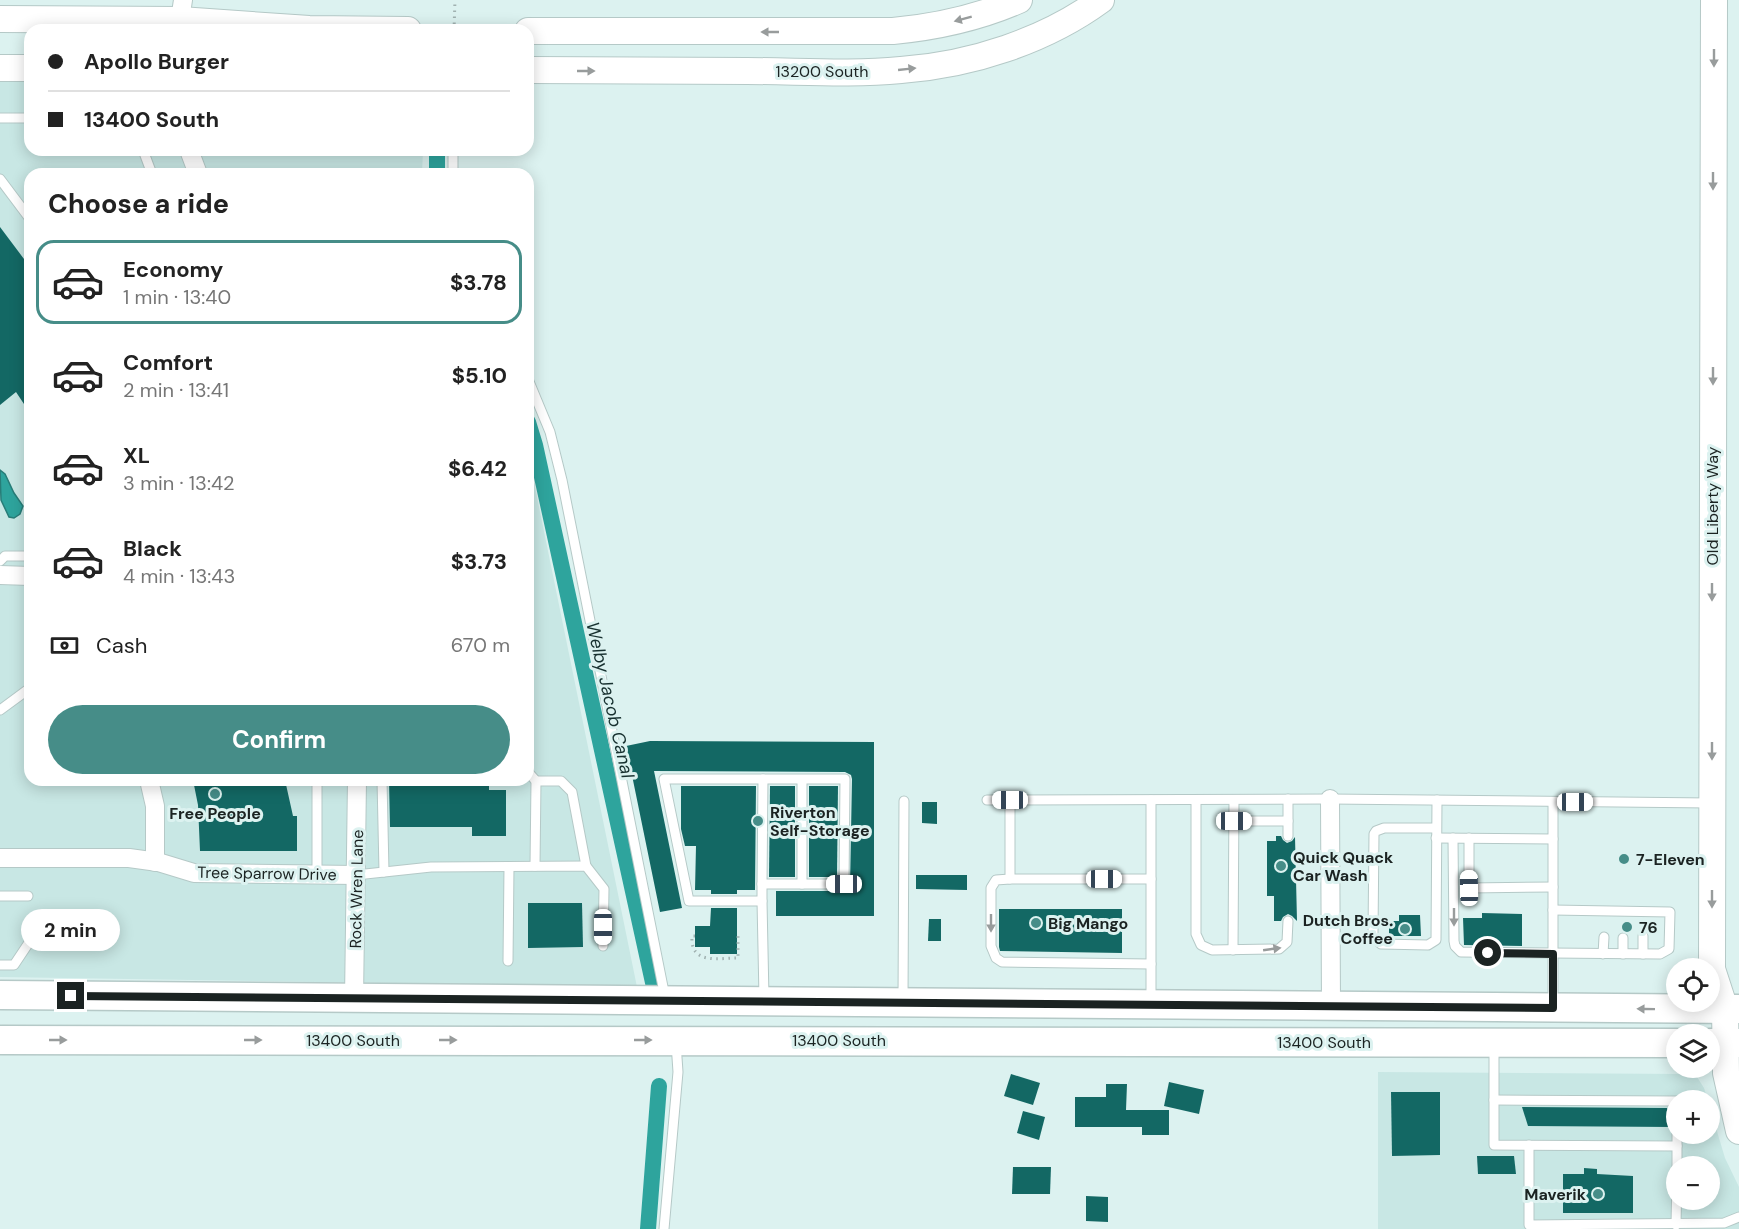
<!DOCTYPE html>
<meta charset="utf-8">
<style>
body{margin:0;font-family:"DM Sans",sans-serif;background:#f2f2f2;color:#222;height:100vh;display:flex;flex-direction:column;font-size:22px;white-space:nowrap}
*{box-sizing:border-box;margin:0}
p{font-size:20px;color:#767676}
.icon{flex:none;width:33px;height:33px;fill:none;stroke:currentColor;stroke-width:2;stroke-linecap:round;stroke-linejoin:round}
.map{position:relative;flex:1;overflow:hidden}
.panel{position:absolute;left:24px;top:168px;width:510px;height:618px;display:flex;flex-direction:column;background:#fff;border-radius:18px;box-shadow:0 3px 15px #0003}
.panel>*{flex:none}
.top-card{position:absolute;left:24px;top:24px;width:510px;height:132px;border-radius:18px;box-shadow:0 3px 15px #0003;display:grid;align-content:center;height:132px;padding:0 24px;background:#fff}
.controls{position:absolute;left:1666px;top:958px;display:grid;gap:12px}
.controls a{display:grid;place-items:center;width:54px;height:54px;border-radius:50%;background:#fff;box-shadow:0 3px 15px #0003;font-size:30px}
.end{position:absolute;width:27px;height:27px;margin:-14px;border:8px solid #1b2322;background:#fff;box-shadow:0 0 0 3px #fff}
.from{border-radius:50%}
.bubble{position:absolute;height:42px;border-radius:21px;background:#fff;box-shadow:0 3px 15px #0003;font-size:20px;font-weight:700;line-height:42px;text-align:center}
.car{position:absolute;width:18px;height:36px;margin:-18px -9px;border-radius:8px;box-shadow:0 0 4px 2px #0007;background:linear-gradient(#fff 24%,#345 0 40%,#fff 0 76%,#345 0 86%,#fff 0)}
.top-card b{display:flex;align-items:center;gap:21px;height:57px;font-size:22px}
.top-card b+b{border-top:2px solid #e0e0e0}
.top-card i{width:15px;height:15px;background:#222}
ul{padding:0;list-style:none}
li{display:flex;align-items:center;gap:18px;height:84px;margin:0 12px 9px;padding:0 12px;border:3px solid transparent;border-radius:18px}
li div{flex:1}
li b{display:block;font-size:22px}
li em{font-style:normal;font-weight:700}
li.on{border-color:#468d88}
li>.icon{width:54px;height:54px;stroke-width:1.5}
h2{padding:0 24px;font-size:27px;line-height:72px}
.pay{display:flex;align-items:center;gap:15px;height:66px;padding:0 24px;font-size:22px}
.pay p{margin-inline-start:auto}
.action{display:flex;gap:12px;margin-top:auto;padding:12px 24px}
.action a{flex:1;height:69px;border-radius:36px;background:#468d88;color:#fff;font-size:24px;font-weight:700;line-height:69px;text-align:center}
.map>svg:first-child{display:block}
.built{fill:#c8e7e4;fill-rule:evenodd}
.water{fill:#2ea49d;stroke:#287d78;stroke-width:1.5}
.lines{fill:none;stroke-linecap:round;stroke-linejoin:round}
.canal{stroke:#2ea49d;stroke-width:16}
.building{fill:#136864}
.lane-casing{stroke:#b5c9c7;stroke-width:11}
.street-casing{stroke:#b5c9c7;stroke-width:20}
.secondary-casing{stroke:#b5c9c7;stroke-width:28}
.primary-casing{stroke:#b5c9c7;stroke-width:31}
.path{stroke:#a0b1b0;stroke-width:3;stroke-dasharray:1.5 4.5;stroke-linecap:butt}
.lane{stroke:#fff;stroke-width:9}
.street{stroke:#fff;stroke-width:18}
.secondary{stroke:#fff;stroke-width:26}
.primary{stroke:#fff;stroke-width:28}
.oneway{fill:#989c9c}
.route{stroke:#1b2322;stroke-width:8}
.poi-dot{fill:#468d88;stroke:#dcf2f0;stroke-width:2}
.labels{text-anchor:middle;stroke-width:6;stroke-linejoin:round;paint-order:stroke}
.street-label{font-size:16px;fill:#1b2322;stroke:#dcf2f0}
.poi-label{font-size:16px;font-weight:bold;fill:#1b2322;stroke:#dcf2f0;text-anchor:start}
.water-label{font-size:18px;font-style:italic;fill:#183130;stroke:#dcf2f0}
</style>
<div class="map">
<svg width="1739" height="1229" viewBox="0 0 1739 1229">
<rect width="100%" height="100%" fill="#dcf2f0"/>
<g class="built">
<path d="M 0,81 L 30,81 L 30,150 L 423,150 L 422,174 L 30,174 L 30,780 L 528,780 L 528,453 L 637,987 L 0,977 Z"/>
<path d="M 1378,1072 L 1685,1074 L 1697,1077 L 1704,1088 L 1708,1101 L 1677,1101 L 1677,1134 L 1710,1134 L 1710,1108 L 1725,1158 L 1739,1187 L 1739,1229 L 1378,1229 ZM 1677,1167 L 1710,1167 L 1710,1200 L 1677,1200 Z"/>
</g>
<path class="water" d="M 0,470 L 5,474 L 14,493 L 23,506 L 20,514 L 14,518 L 9,517 L 1,500 Z"/>
<g class="lines">
<g class="canal">
<path d="M 437,150 L 437,174"/>
<path d="M 528,422 L 535,445 L 654,987"/>
<path d="M 648,1229 L 659,1086"/>
</g>
</g>
<g class="building">
<path d="M 0,227 L 30,267 L 30,413 L 16,392 L 0,405 Z"/>
<path d="M 650,741 L 874,742 L 874,916 L 776,916 L 776,891 L 844,891 L 850,887 L 852,779 L 851,775 L 845,772 L 654,771 L 682,908 L 660,912 L 626,746 Z"/>
<path d="M 193,780 L 285,780 L 293,816 L 297,816 L 297,851 L 200,851 L 198,805 Z"/>
<path d="M 389,780 L 489,780 L 489,790 L 506,790 L 506,836 L 472,836 L 472,827 L 390,827 Z"/>
<path d="M 681,786 L 756,786 L 755,890 L 737,890 L 737,894 L 711,894 L 711,890 L 695,890 L 696,846 L 685,846 L 681,829 Z"/>
<path d="M 770,786 L 795,786 L 795,877 L 769,877 Z"/>
<path d="M 809,786 L 838,786 L 837,877 L 809,877 Z"/>
<path d="M 922,802 L 937,802 L 937,824 L 922,823 Z"/>
<path d="M 1276,836 L 1281,836 L 1283,840 L 1287,843 L 1292,841 L 1295,837 L 1297,921 L 1292,916 L 1288,914 L 1283,917 L 1281,921 L 1274,921 L 1274,896 L 1267,896 L 1267,841 L 1276,841 Z"/>
<path d="M 916,875 L 967,875 L 967,890 L 916,889 Z"/>
<path d="M 528,903 L 582,903 L 583,947 L 528,948 Z"/>
<path d="M 711,908 L 737,908 L 737,954 L 710,954 L 710,947 L 695,947 L 695,926 L 710,926 Z"/>
<path d="M 999,909 L 1122,909 L 1122,953 L 1000,951 L 999,947 Z"/>
<path d="M 1482,913 L 1522,914 L 1522,946 L 1464,945 L 1463,918 L 1482,918 Z"/>
<path d="M 1399,915 L 1420,915 L 1421,936 L 1389,936 L 1389,921 L 1399,921 Z"/>
<path d="M 929,919 L 941,919 L 941,941 L 928,941 Z"/>
<path d="M 1011,1074 L 1040,1083 L 1033,1105 L 1004,1096 Z"/>
<path d="M 1169,1082 L 1204,1090 L 1199,1114 L 1164,1106 Z"/>
<path d="M 1106,1084 L 1127,1084 L 1126,1110 L 1169,1110 L 1169,1135 L 1142,1135 L 1142,1127 L 1075,1127 L 1075,1097 L 1106,1097 Z"/>
<path d="M 1391,1092 L 1440,1092 L 1440,1155 L 1392,1156 Z"/>
<path d="M 1522,1107 L 1667,1108 L 1673,1127 L 1528,1126 Z"/>
<path d="M 1023,1111 L 1045,1117 L 1039,1140 L 1017,1133 Z"/>
<path d="M 1477,1156 L 1514,1156 L 1516,1174 L 1478,1174 Z"/>
<path d="M 1013,1167 L 1051,1167 L 1050,1194 L 1012,1194 Z"/>
<path d="M 1584,1168 L 1597,1169 L 1597,1174 L 1633,1176 L 1633,1213 L 1563,1213 L 1563,1174 L 1584,1174 Z"/>
<path d="M 1086,1196 L 1108,1197 L 1108,1222 L 1086,1221 Z"/>
</g>
<g class="lines">
<g class="lane-casing">
<g id="lane">
<path d="M 0,118 L 30,118"/>
<path d="M 143,150 L 152,174"/>
<path d="M 453,174 L 453,150"/>
<path d="M 0,179 L 30,219"/>
<path d="M 528,379 L 550,432 L 562,480 L 665,997"/>
<path d="M 0,561 L 5,556 L 30,556"/>
<path d="M 0,710 L 30,688"/>
<path d="M 528,772 L 536,781"/>
<path d="M 763,779 L 762,884 L 802,884"/>
<path d="M 382,780 L 384,872"/>
<path d="M 987,800 L 1330,799 L 1710,803"/>
<path d="M 1010,800 L 1010,879 L 1151,879 L 1151,800"/>
<path d="M 1196,800 L 1196,934 L 1201,945 L 1212,950 L 1279,949 L 1287,942 L 1288,921"/>
<path d="M 1234,821 L 1288,821"/>
<path d="M 1436,828 L 1384,828 L 1376,831 L 1374,834 L 1373,933 L 1374,938 L 1381,944 L 1428,945 L 1436,940 L 1437,800"/>
<path d="M 1288,836 L 1288,799"/>
<path d="M 1436,838 L 1553,839 L 1553,802"/>
<path d="M 1453,838 L 1454,941 L 1455,946 L 1461,952 L 1660,954 L 1669,949 L 1670,912 L 1553,910"/>
<path d="M 1469,838 L 1469,888 L 1553,887"/>
<path d="M 1553,839 L 1553,1005"/>
<path d="M 535,866 L 536,781 L 561,781 L 572,792 L 586,866"/>
<path d="M 317,875 L 317,780"/>
<path d="M 356,875 L 431,867 L 586,866 L 604,889 L 603,946"/>
<path d="M 1010,879 L 996,880 L 991,888 L 991,946 L 996,958 L 1002,962 L 1151,964"/>
<path d="M 762,884 L 762,901 L 689,901 L 664,779 C 724,779 785,779 845,779 L 844,884 L 802,884 L 802,779"/>
<path d="M 0,896 L 28,896"/>
<path d="M 762,901 L 764,998"/>
<path d="M 1643,936 L 1643,954"/>
<path d="M 1233,950 L 1234,800"/>
<path d="M 1603,954 L 1604,937"/>
<path d="M 1623,954 L 1623,938"/>
<path d="M 508,961 L 509,867"/>
<path d="M 0,965 L 14,965 L 28,944"/>
<path d="M 903,1000 L 904,801"/>
<path d="M 1151,1000 L 1151,879"/>
<path d="M 1494,1046 L 1494,1145 L 1677,1146"/>
<path d="M 1494,1100 L 1677,1101"/>
<path d="M 1529,1145 L 1529,1225 L 1724,1223 L 1739,1217"/>
<path d="M 1677,1167 L 1677,1134"/>
<path d="M 1676,1225 L 1677,1175"/>
<path d="M 664,1229 L 678,1072 L 676,1043"/>
</g>
</g>
<g class="street-casing">
<g id="street">
<path d="M 180,20 L 183,0"/>
<path d="M 189,150 L 198,174"/>
<path d="M 0,575 L 30,576"/>
<path d="M 149,780 L 155,806 L 155,862"/>
<path d="M 1330,799 L 1331,1006"/>
<path d="M 0,858 L 129,858 L 158,862 L 194,873 L 356,875"/>
<path d="M 354,999 L 357,780"/>
</g>
</g>
<g class="secondary-casing">
<g id="secondary">
<path d="M 1714,0 L 1712,969 L 1725,1009 L 1726,1073 L 1739,1131"/>
<path d="M 0,19 L 180,20 L 309,29 L 408,30"/>
<path d="M 528,31 L 893,31 C 936,27 978,18 1019,0"/>
<path d="M 0,68 L 30,68"/>
<path d="M 528,70 C 601,71 674,71 747,71 C 798,71 850,75 901,70 C 971,65 1045,41 1101,0"/>
</g>
</g>
<g class="primary-casing">
<g id="primary">
<path d="M 0,995 L 1739,1009"/>
<path d="M 0,1040 L 1677,1043"/>
<path d="M 1710,1043 L 1739,1043"/>
</g>
</g>
<g class="path">
<path d="M 454,30 L 455,0"/>
<path d="M 695,936 L 692,936 C 690,965 718,958 738,958 L 738,934"/>
</g>
<use href="#lane" class="lane"/>
<use href="#street" class="street"/>
<use href="#secondary" class="secondary"/>
<use href="#primary" class="primary"/>
</g>
<defs><path id="oneway-solid" d="M-6-.8H1V-3.2L6.5 0L1 3.2V.8H-6Z" transform="scale(1.5)"/></defs>
<g class="oneway">
<use href="#oneway-solid" transform="translate(963 19) rotate(165)"/>
<use href="#oneway-solid" transform="translate(770 32) rotate(-180)"/>
<use href="#oneway-solid" transform="translate(1714 58) rotate(90)"/>
<use href="#oneway-solid" transform="translate(907 69) rotate(-6)"/>
<use href="#oneway-solid" transform="translate(586 71)"/>
<use href="#oneway-solid" transform="translate(1713 181) rotate(90)"/>
<use href="#oneway-solid" transform="translate(1713 376) rotate(90)"/>
<use href="#oneway-solid" transform="translate(1712 592) rotate(90)"/>
<use href="#oneway-solid" transform="translate(1712 751) rotate(90)"/>
<use href="#oneway-solid" transform="translate(1712 899) rotate(90)"/>
<use href="#oneway-solid" transform="translate(1454 917) rotate(90)"/>
<use href="#oneway-solid" transform="translate(991 923) rotate(90)"/>
<use href="#oneway-solid" transform="translate(1272 949) rotate(-8)"/>
<use href="#oneway-solid" transform="translate(1646 1009) rotate(-179)"/>
<use href="#oneway-solid" transform="translate(58 1040)"/>
<use href="#oneway-solid" transform="translate(253 1040)"/>
<use href="#oneway-solid" transform="translate(448 1040)"/>
<use href="#oneway-solid" transform="translate(643 1040)"/>
</g>
<g class="lines">
<path class="route" d="M 71,996 L 1553,1008 L 1553,954 L 1488,953"/>
</g>
<g class="poi-dot">
<circle cx="215" cy="794" r="6"/>
<circle cx="758" cy="821" r="6"/>
<circle cx="1624" cy="859" r="6"/>
<circle cx="1281" cy="866" r="6"/>
<circle cx="1036" cy="923" r="6"/>
<circle cx="1627" cy="927" r="6"/>
<circle cx="1405" cy="929" r="6"/>
<circle cx="1598" cy="1194" r="6"/>
</g>
<g class="labels">
<g class="street-label">
<text x="822" y="77">13200 South</text>
<text transform="translate(1712 506) rotate(-90)" y="6">Old Liberty Way</text>
<text transform="translate(267 873) rotate(1)" y="6">Tree Sparrow Drive</text>
<text transform="translate(356 889) rotate(-89)" y="6">Rock Wren Lane</text>
<text x="353" y="1046">13400 South</text>
<text x="839" y="1046">13400 South</text>
<text x="1324" y="1048">13400 South</text>
</g>
<g class="poi-label">
<text x="770" y="818">Riverton<tspan x="770" dy="18">Self-Storage</tspan></text>
<text x="215" y="819" text-anchor="middle">Free People</text>
<text x="1293" y="863">Quick Quack<tspan x="1293" dy="18">Car Wash</tspan></text>
<text x="1636" y="865">7-Eleven</text>
<text x="1393" y="926" text-anchor="end">Dutch Bros.<tspan x="1393" dy="18">Coffee</tspan></text>
<text x="1048" y="929">Big Mango</text>
<text x="1639" y="933">76</text>
<text x="1586" y="1200" text-anchor="end">Maverik</text>
</g>
<g class="water-label">
<text transform="translate(610 700) rotate(77)" y="6">Welby Jacob Canal</text>
</g>
</g>
</svg>
<div class="controls">
<a><svg class="icon" aria-label="locate" viewBox="0 0 24 24"><circle cx="12" cy="12" r="6"/><path d="M12 2v4M12 18v4M2 12h4M18 12h4"/></svg></a>
<a><svg class="icon" aria-label="layers" viewBox="0 0 24 24"><path d="M12 4l9 5-9 5-9-5zM3 14l9 5 9-5"/></svg></a>
<a>+</a>
<a>−</a>
</div>
<i class="end from" style="left:1488px;top:953px"></i>
<i class="end" style="left:71px;top:996px"></i>
<div class="bubble" style="left:21px;top:909px;width:99px">2 min</div>
<i class="car" style="left:1010px;top:800px;rotate:270deg"></i>
<i class="car" style="left:1575px;top:802px;rotate:90deg"></i>
<i class="car" style="left:1234px;top:821px;rotate:90deg"></i>
<i class="car" style="left:1104px;top:879px;rotate:90deg"></i>
<i class="car" style="left:844px;top:884px;rotate:270deg"></i>
<i class="car" style="left:1469px;top:888px;rotate:359deg"></i>
<i class="car" style="left:603px;top:927px;rotate:180deg"></i>
<div class="top-card">
<b><i class="from"></i>Apollo Burger</b>
<b><i></i>13400 South</b>
</div>
<section class="panel">
<h2>Choose a ride</h2>
<ul>
<li class="on"><svg class="icon" aria-label="car" viewBox="0 0 24 24"><path d="M5 17H2v-5l4-1 3-4h7l3 4 3 1v5h-3M9 17h6M6 11h13"/><circle cx="7" cy="17" r="2"/><circle cx="17" cy="17" r="2"/></svg><div><b>Economy</b><p>1 min · 13:40</p></div><em>$3.78</em></li>
<li><svg class="icon" aria-label="car" viewBox="0 0 24 24"><path d="M5 17H2v-5l4-1 3-4h7l3 4 3 1v5h-3M9 17h6M6 11h13"/><circle cx="7" cy="17" r="2"/><circle cx="17" cy="17" r="2"/></svg><div><b>Comfort</b><p>2 min · 13:41</p></div><em>$5.10</em></li>
<li><svg class="icon" aria-label="car" viewBox="0 0 24 24"><path d="M5 17H2v-5l4-1 3-4h7l3 4 3 1v5h-3M9 17h6M6 11h13"/><circle cx="7" cy="17" r="2"/><circle cx="17" cy="17" r="2"/></svg><div><b>XL</b><p>3 min · 13:42</p></div><em>$6.42</em></li>
<li><svg class="icon" aria-label="car" viewBox="0 0 24 24"><path d="M5 17H2v-5l4-1 3-4h7l3 4 3 1v5h-3M9 17h6M6 11h13"/><circle cx="7" cy="17" r="2"/><circle cx="17" cy="17" r="2"/></svg><div><b>Black</b><p>4 min · 13:43</p></div><em>$3.73</em></li>
</ul>
<div class="pay"><svg class="icon" aria-label="cash" viewBox="0 0 24 24"><path d="M3 7h18v10H3z"/><circle cx="12" cy="12" r="2"/></svg>Cash<p>670 m</p></div>
<div class="action"><a>Confirm</a></div>
</section>
</div>
